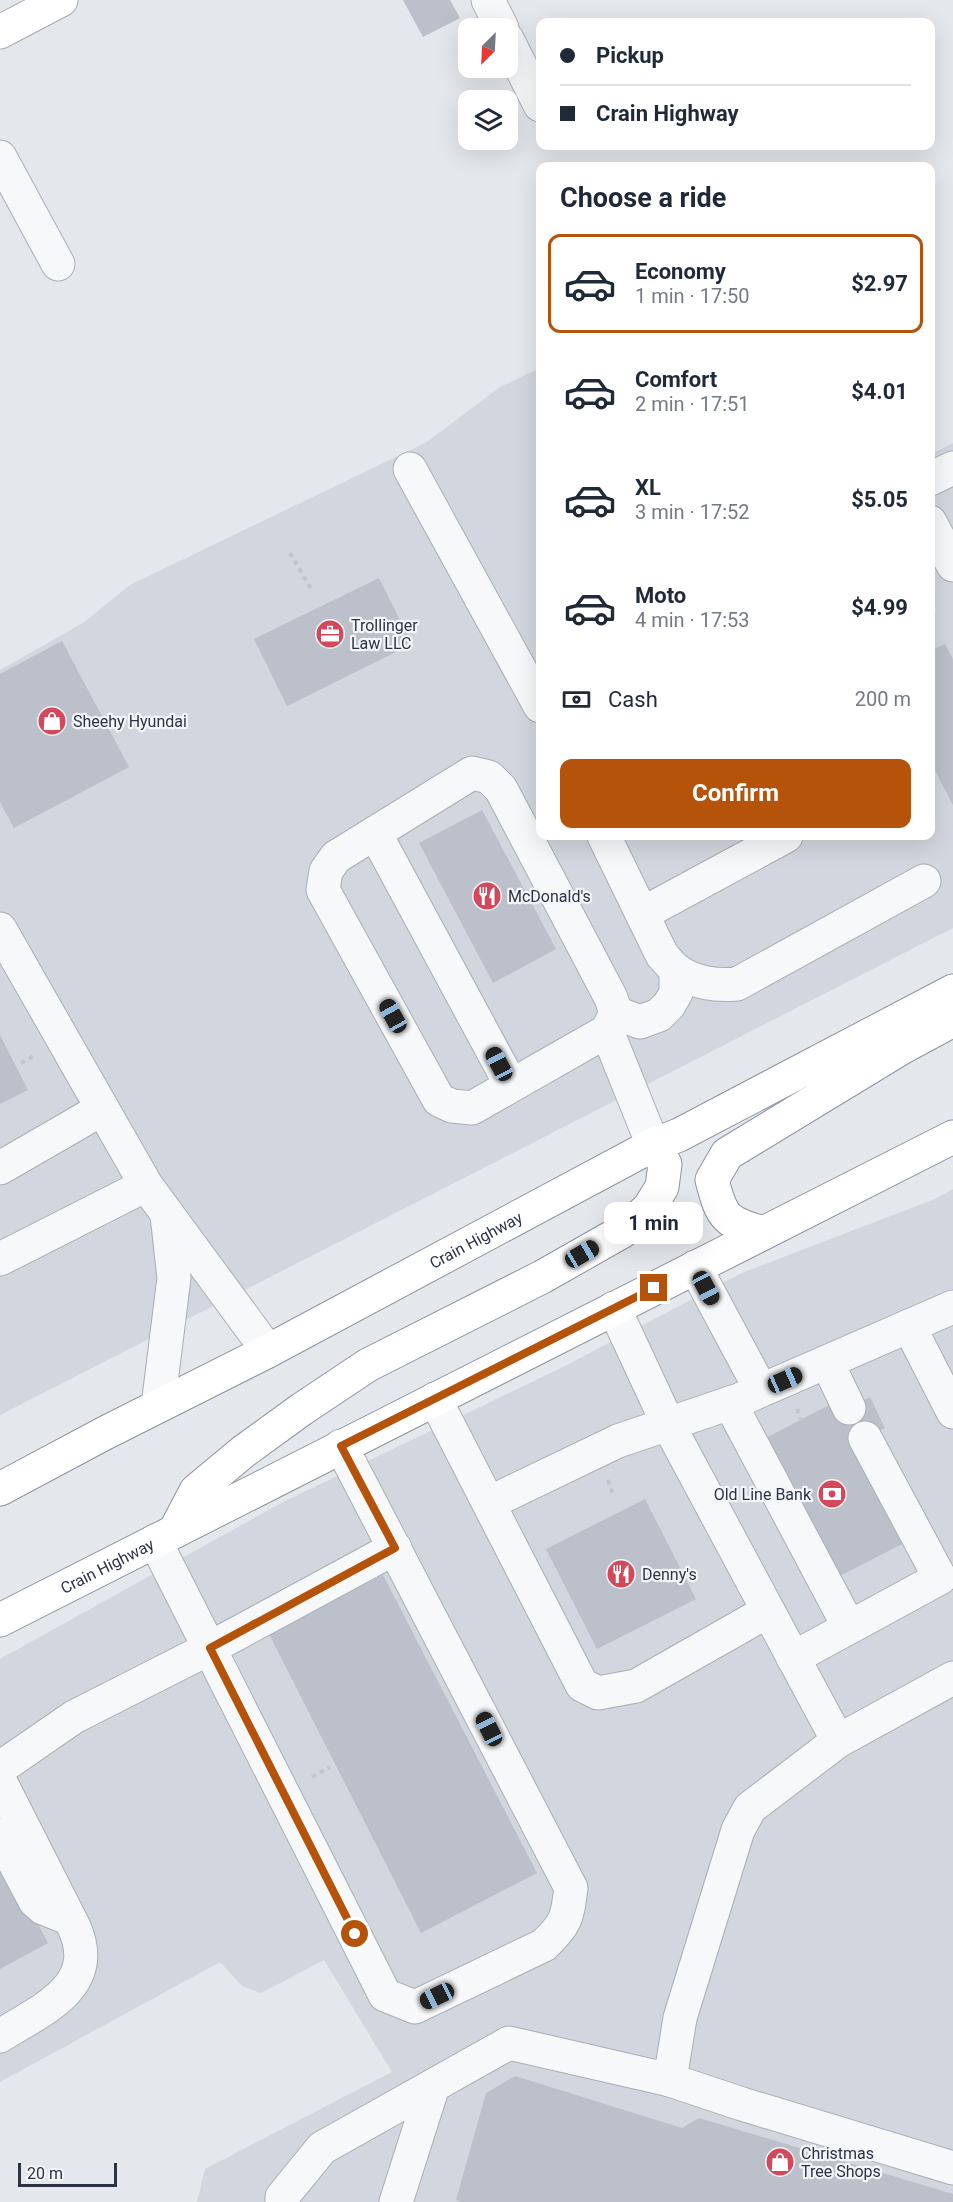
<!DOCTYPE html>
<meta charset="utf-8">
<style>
body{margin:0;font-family:Roboto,sans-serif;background:#f6f6f7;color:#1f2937;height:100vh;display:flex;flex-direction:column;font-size:22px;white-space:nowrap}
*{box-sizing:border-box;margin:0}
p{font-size:20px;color:#747a83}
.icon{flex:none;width:33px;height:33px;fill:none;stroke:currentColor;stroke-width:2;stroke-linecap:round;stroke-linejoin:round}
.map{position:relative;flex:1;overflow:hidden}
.panel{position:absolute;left:536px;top:162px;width:399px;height:678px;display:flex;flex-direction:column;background:#fff;border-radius:12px;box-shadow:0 6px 24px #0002}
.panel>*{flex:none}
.top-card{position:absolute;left:536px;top:18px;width:399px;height:132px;border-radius:12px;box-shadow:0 6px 24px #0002;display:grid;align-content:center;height:132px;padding:0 24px;background:#fff}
.needle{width:39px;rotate:204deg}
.fabs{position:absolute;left:458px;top:18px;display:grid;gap:12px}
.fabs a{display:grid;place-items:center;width:60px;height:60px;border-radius:12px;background:#fff;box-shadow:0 6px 24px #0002;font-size:30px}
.scale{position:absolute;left:18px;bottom:15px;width:99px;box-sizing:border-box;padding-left:6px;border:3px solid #2b3445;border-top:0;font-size:16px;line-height:21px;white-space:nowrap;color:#2b3445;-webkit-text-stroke:4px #f4f6f9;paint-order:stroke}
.end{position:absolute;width:27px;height:27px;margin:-14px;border:8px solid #b45309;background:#fff;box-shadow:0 0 0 3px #fff}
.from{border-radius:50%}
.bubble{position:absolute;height:42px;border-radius:12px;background:#fff;box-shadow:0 6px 24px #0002;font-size:20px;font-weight:700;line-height:42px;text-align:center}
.car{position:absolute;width:18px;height:36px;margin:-18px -9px;border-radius:8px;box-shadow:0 0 4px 2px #0007;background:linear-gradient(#222 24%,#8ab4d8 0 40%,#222 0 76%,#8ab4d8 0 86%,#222 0)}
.top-card b{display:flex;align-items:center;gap:21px;height:57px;font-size:22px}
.top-card b+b{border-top:2px solid #e0e1e3}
.top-card i{width:15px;height:15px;background:#1f2937}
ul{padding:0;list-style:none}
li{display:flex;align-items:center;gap:18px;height:99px;margin:0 12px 9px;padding:0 12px;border:3px solid transparent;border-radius:12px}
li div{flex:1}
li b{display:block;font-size:22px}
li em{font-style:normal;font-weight:700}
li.on{border-color:#b45309}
li>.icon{width:54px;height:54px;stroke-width:1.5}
h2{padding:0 24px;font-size:27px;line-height:72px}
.pay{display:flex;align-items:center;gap:15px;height:66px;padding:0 24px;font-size:22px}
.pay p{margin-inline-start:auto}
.primary-button{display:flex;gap:12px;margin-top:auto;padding:12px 24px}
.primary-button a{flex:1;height:69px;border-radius:12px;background:#b45309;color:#fff;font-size:24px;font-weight:700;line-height:69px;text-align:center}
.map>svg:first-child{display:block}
.built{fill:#d2d6de}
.building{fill:#bbc0ca}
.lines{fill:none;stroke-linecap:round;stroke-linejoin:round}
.minor-casing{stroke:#a9aeb7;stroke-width:35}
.major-casing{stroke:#a3abb8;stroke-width:35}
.highway-casing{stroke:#8b94a3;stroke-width:35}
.path{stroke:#c2c5cb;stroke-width:4;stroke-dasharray:4.5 4.5;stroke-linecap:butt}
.minor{stroke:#f7f8fa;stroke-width:33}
.major{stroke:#fff;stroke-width:33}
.highway{stroke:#fff;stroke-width:33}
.route{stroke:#b45309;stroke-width:8}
.labels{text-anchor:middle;stroke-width:4.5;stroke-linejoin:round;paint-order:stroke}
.poi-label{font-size:16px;fill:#2b3445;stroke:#f4f6f9;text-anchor:start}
.street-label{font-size:16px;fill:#2b3445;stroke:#f4f6f9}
</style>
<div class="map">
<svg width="953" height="2202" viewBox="0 0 953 2202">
<rect width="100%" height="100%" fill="#e4e7ec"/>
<g class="built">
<path d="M 540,368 L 540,836 L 930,836 L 930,615 L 936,609 L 930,597 L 930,455 L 953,443 L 953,928 L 0,1415 L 0,670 L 83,623 L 130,585 L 427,442 L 500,387 Z"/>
<path d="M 953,1189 L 953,2202 L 197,2202 L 205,2169 L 392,2072 L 324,1960 L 261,1993 L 242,1986 L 220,1962 L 0,2082 L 0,1659 L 283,1502 L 565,1366 L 742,1273 L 935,1199 Z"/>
</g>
<g class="building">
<path d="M 403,0 L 450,0 L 460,18 L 423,37 Z"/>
<path d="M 379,578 L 412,644 L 287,706 L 254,639 Z"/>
<path d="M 62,641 L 129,767 L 14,828 L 0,802 L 0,674 Z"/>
<path d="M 945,644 L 953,659 L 953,805 L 930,761 L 930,651 Z"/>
<path d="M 482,810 L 556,949 L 493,983 L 419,843 Z"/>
<path d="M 0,1035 L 28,1090 L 0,1104 Z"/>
<path d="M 870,1397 L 885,1428 L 851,1445 L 902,1544 L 832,1580 L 760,1441 L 831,1404 L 837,1414 Z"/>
<path d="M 645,1499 L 696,1599 L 597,1649 L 546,1549 Z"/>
<path d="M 383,1575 L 537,1873 L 421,1933 L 269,1634 Z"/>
<path d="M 0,1852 L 48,1943 L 0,1969 Z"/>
<path d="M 515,2076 L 682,2128 L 699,2118 L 953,2194 L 953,2202 L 461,2202 L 456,2200 L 486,2093 Z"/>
</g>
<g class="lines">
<g class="minor-casing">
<g id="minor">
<path d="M 488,0 L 502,28"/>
<path d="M 507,39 L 540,105"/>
<path d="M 0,157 L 58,264"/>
<path d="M 410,469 L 540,706"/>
<path d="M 930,479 L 953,468"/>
<path d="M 930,522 L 953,565"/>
<path d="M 375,833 L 511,1085"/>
<path d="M 604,836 L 662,955 C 667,960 671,966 676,970 C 693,983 717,986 737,984 L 924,881"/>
<path d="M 642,914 L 786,836"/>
<path d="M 0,929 L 146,1185 L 268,1351"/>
<path d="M 616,1013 L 640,1022 L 659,1015 L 669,1005 L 676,993 L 676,970"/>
<path d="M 607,1031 L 616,1013 L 611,998 L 501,789 L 489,777 L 472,773 L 336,857 L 326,871 L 323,890 L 439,1100 L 452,1106 L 472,1108 L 607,1031 L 653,1145"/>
<path d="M 0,1168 L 102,1109"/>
<path d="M 0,1259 L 146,1185"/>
<path d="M 695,1267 L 761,1390"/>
<path d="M 614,1308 L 668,1424 L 838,1741"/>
<path d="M 909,1326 L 953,1412"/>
<path d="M 827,1362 L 849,1408"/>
<path d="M 435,1399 L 582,1685 L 598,1693 L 636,1686 L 768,1611"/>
<path d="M 730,1403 L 849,1627"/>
<path d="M 158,1406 L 174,1278 L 167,1215"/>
<path d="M 489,1503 L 618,1441 L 739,1400 L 953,1307"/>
<path d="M 155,1541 L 385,1995 L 415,2007 L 544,1945 C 567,1923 567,1918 571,1888 L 341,1446"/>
<path d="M 793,1658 L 940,1578 L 865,1438"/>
<path d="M 953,1678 L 838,1741 L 750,1808 L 738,1830 L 680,2018 L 670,2080 L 742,2104 L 953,2168"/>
<path d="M 0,1768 L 74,1717 L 210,1648 L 395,1548"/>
<path d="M 0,1781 L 74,1927 C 101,1987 41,2010 0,2036"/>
<path d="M 0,1835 L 35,1901 L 43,1908 L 68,1918"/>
<path d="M 282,2202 L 282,2197 L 322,2148 L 509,2043 L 670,2080"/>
<path d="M 396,2202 L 433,2086"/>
</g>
</g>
<g class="major-casing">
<path id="major" d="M 0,32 L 61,0"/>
</g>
<g class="highway-casing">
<g id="highway">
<path d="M 763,1233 C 726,1222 722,1219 712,1180 L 727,1154 L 903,1047 L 953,1020"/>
<path id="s1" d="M 0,1489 L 105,1433 L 268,1351 L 653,1145 L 679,1135 L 953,991"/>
<path d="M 175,1531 L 196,1491 L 244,1451 L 302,1409 L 368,1365 L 542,1277 L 623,1231 L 649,1208 L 662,1187 L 665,1164 L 653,1145"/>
<path id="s2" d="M 0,1620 L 953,1137"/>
</g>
</g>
<g class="path">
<path d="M 290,553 L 313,592"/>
<path d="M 21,1063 L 34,1056"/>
<path d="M 797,1409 L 803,1425"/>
<path d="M 608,1480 L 613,1494"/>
<path d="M 312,1777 L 330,1767"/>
</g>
<use href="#minor" class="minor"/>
<use href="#major" class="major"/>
<use href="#highway" class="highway"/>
</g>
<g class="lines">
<path class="route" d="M 355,1934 L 210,1648 L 395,1548 L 341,1446 L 654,1288"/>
</g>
<defs>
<g id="office-disc" transform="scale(1.5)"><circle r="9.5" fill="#d1495b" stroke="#f4f6f9"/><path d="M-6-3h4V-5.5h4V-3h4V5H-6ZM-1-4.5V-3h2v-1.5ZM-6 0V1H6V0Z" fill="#fff"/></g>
<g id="shop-disc" transform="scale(1.5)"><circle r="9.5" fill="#d1495b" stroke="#f4f6f9"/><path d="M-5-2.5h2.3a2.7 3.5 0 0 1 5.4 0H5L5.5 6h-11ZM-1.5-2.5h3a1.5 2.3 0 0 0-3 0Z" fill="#fff"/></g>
<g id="restaurant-disc" transform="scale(1.5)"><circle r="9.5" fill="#d1495b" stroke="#f4f6f9"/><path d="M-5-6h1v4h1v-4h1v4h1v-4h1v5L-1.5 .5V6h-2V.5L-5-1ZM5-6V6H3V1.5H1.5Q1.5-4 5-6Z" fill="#fff"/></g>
<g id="bank-disc" transform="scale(1.5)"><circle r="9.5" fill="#d1495b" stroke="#f4f6f9"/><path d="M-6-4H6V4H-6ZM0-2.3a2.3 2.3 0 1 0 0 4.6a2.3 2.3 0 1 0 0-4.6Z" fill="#fff"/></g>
</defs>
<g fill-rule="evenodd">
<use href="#office-disc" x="330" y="634"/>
<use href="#shop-disc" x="52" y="721"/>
<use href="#restaurant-disc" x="487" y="896"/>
<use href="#bank-disc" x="832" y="1494"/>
<use href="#restaurant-disc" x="621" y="1574"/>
<use href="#shop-disc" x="780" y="2162"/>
</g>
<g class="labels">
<g class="poi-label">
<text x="351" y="631">Trollinger<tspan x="351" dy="18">Law LLC</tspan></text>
<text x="73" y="727">Sheehy Hyundai</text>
<text x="508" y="902">McDonald's</text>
<text x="811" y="1500" text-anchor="end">Old Line Bank</text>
<text x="642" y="1580">Denny's</text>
<text x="801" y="2159">Christmas<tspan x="801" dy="18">Tree Shops</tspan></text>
</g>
<g class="street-label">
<text dy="6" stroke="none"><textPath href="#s1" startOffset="537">Crain Highway</textPath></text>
<text dy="6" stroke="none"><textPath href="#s2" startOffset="120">Crain Highway</textPath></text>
</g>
</g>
</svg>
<div class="fabs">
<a><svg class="needle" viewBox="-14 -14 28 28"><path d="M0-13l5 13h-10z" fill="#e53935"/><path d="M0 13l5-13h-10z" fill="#747a83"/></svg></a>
<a><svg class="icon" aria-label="layers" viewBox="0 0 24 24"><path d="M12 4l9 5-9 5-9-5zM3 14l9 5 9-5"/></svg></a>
</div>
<div class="scale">20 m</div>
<i class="end from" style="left:355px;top:1934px"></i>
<i class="end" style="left:654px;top:1288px"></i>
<div class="bubble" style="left:604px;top:1202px;width:99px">1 min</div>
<i class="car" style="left:393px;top:1016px;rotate:331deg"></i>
<i class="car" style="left:499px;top:1064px;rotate:332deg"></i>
<i class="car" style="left:582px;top:1254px;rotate:60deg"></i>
<i class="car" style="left:706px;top:1288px;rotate:152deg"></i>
<i class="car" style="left:785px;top:1380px;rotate:66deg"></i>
<i class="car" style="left:489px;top:1729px;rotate:333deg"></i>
<i class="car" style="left:437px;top:1996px;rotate:244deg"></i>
<div class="top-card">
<b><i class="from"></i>Pickup</b>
<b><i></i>Crain Highway</b>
</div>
<section class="panel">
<h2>Choose a ride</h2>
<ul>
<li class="on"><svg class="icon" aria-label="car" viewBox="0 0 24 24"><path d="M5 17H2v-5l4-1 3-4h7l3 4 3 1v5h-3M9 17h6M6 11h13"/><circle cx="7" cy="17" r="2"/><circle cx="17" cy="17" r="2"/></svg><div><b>Economy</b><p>1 min · 17:50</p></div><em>$2.97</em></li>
<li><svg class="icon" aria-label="car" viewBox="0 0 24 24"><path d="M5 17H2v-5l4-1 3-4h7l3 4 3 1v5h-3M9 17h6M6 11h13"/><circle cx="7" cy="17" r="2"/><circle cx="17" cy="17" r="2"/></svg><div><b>Comfort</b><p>2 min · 17:51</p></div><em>$4.01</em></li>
<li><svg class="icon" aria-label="car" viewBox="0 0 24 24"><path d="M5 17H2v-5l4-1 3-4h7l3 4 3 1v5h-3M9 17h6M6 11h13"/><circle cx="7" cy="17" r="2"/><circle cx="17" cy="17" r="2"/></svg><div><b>XL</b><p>3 min · 17:52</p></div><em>$5.05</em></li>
<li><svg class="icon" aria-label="car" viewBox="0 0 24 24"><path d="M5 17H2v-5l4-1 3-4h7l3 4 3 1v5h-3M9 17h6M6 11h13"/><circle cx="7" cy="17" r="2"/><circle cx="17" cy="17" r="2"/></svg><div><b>Moto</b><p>4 min · 17:53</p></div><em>$4.99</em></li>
</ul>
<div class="pay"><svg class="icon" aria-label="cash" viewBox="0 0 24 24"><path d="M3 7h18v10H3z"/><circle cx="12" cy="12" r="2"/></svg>Cash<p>200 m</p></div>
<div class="primary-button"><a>Confirm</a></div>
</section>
</div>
